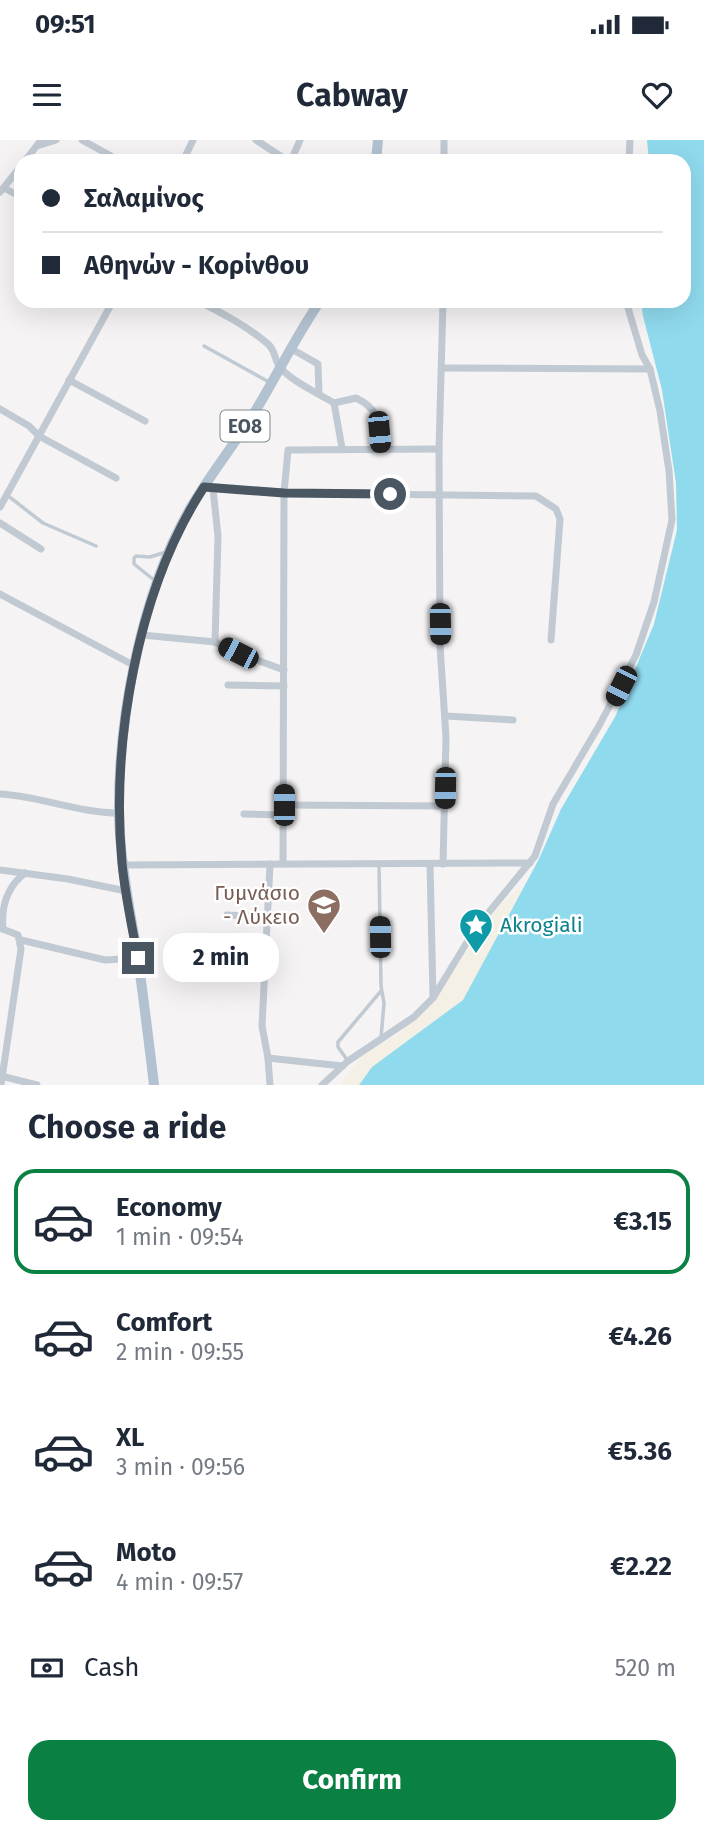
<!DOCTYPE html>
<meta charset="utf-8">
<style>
body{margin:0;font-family:"Fira Sans",sans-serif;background:#f2f2f3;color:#1f2937;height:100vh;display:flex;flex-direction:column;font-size:26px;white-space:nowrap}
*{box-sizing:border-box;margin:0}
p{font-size:23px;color:#747a83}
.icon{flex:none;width:38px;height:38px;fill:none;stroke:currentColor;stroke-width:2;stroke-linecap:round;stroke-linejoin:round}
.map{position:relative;height:945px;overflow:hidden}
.details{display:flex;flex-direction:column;background:#fff;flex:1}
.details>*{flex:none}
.hud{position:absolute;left:14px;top:14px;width:677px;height:154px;border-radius:21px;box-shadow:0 7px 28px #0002;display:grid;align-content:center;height:154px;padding:0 28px;background:#fff}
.end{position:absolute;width:32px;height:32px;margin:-16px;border:9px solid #4a5661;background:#fff;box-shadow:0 0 0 4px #fff}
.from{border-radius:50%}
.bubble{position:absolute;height:49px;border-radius:21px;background:#fff;box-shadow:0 7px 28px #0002;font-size:23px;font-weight:700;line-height:49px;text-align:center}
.car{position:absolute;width:21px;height:42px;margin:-21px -10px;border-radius:9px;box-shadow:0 0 5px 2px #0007;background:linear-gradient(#222 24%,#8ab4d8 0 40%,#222 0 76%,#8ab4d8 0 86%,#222 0)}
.hud b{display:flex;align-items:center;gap:24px;height:66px;font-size:26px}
.hud b+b{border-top:2px solid #e0e1e3}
.hud i{width:18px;height:18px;background:#1f2937}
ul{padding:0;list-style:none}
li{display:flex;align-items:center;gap:21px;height:105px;margin:0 14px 10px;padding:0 14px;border:4px solid transparent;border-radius:21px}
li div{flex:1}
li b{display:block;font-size:26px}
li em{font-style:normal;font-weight:700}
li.current{border-color:#0b8043}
li>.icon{width:63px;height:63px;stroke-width:1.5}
h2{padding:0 28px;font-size:32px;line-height:84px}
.pay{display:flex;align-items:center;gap:18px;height:77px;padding:0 28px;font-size:26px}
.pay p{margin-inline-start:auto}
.primary-button{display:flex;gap:14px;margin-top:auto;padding:14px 28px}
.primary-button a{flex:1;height:80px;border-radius:21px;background:#0b8043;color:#fff;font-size:28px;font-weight:700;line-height:80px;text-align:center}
.status{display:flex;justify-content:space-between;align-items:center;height:49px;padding:0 35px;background:#fff;direction:ltr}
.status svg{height:19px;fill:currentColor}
header{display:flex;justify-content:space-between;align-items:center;height:91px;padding:0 28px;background:#fff;font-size:32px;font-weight:700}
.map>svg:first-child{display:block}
.sand{fill:#f5f0e5}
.water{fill:#90daee}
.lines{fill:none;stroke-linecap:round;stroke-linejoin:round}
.lane{stroke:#c1cad2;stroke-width:3.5}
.street{stroke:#c1cad2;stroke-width:7}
.primary{stroke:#b3c2d1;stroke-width:10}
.route{stroke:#4a5661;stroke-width:9}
.labels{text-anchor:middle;stroke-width:5;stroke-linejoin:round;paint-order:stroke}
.shield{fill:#fff;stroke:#808990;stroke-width:2}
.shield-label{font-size:19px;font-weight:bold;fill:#4a5661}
.education-label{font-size:21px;fill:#785e54;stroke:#fff;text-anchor:end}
.culture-label{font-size:21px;fill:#0d838f;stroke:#fff;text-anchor:start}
</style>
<div class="status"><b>09:51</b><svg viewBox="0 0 49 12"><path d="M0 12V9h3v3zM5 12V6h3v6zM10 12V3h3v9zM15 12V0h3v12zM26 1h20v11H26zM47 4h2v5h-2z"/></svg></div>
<header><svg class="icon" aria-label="menu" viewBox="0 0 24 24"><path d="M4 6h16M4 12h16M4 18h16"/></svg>Cabway<svg class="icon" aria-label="heart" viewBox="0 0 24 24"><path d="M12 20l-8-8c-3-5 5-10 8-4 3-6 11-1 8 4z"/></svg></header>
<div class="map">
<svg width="704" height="945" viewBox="0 0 704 945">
<rect width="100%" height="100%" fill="#f5f3f3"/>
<path class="sand" d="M 520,747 L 521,753 L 463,860 L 372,927 L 359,945 L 340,945 L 363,914 L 396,896 L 425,872 L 497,769 Z"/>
<path class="water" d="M 647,0 L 704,0 L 704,945 L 359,945 L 372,927 L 463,860 L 539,719 L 561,669 L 615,577 L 654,484 L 677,390 L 676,343 L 662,250 L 643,176 L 641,161 L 684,161 L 684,21 L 649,21 Z"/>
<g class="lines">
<g class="lane">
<path d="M 204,206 L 269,242"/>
<path d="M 7,355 L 43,383 L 96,406"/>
<path d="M 154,440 L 134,424 L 134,418 L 136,416 L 150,417 L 166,412"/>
<path d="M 379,724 L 381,846 L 384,863 L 381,898"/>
<path d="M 348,921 L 338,907 L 338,902 L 381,851"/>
</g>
<g class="street">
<path d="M 82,0 L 111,16"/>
<path d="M 256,0 L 288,21"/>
<path d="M 37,6 L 56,0"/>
<path d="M 25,21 L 41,0"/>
<path d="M 183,21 L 193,0"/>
<path d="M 291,21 L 300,0"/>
<path d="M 444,21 L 444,0"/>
<path d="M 629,21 L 630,0"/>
<path d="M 4,48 L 21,57"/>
<path d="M 0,52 L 21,26"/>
<path d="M 198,161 C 222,173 247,186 268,204 C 276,211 274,220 280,227 C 289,240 321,255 334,263 L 342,308"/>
<path d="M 290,208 L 318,224 L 319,254"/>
<path d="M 443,228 L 650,229"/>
<path d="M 69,240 L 145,281"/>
<path d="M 334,263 L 356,258 C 381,270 378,283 380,308"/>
<path d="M 0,269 L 29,286 L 39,296 L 116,338"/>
<path d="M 204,347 L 284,353 L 536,356 L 556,369 L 560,379 L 551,500"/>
<path d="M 213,349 L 218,396 L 215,502"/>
<path d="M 0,367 L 113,161"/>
<path d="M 0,383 L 41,409"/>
<path d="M 0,454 L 135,526"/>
<path d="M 142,495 L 215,502 L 238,513 L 284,530"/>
<path d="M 228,545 L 284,546"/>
<path d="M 446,576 L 513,580"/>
<path d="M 0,654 C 40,656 78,673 119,673"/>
<path d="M 283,665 L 444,666"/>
<path d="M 244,674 L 283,675"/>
<path d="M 283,724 L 284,353 L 288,310 L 439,309"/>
<path d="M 430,724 L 433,857"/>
<path d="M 443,724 L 446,597 L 440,506 L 439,309 L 443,161"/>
<path d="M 122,725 L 530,723"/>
<path d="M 0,730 L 68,739 L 126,751"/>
<path d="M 227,775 L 266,777"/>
<path d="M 0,788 L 18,795 L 21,809 L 1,945"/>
<path d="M 3,789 C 1,767 7,747 25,733"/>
<path d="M 21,800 L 105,820 L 138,818"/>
<path d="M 268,918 L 342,926"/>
<path d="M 1,936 L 37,945"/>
<path d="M 270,945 L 268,918 L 262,886 L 270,724"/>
<path d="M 322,945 L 348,921 L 414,877 L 433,858 L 475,789 L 535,716 L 553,664 L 600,584 L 636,515 L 654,462 L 672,380 L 669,331 L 660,271 L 650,229 L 642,215 L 626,161"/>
</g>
<g class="primary">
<path d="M 376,21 L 378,0"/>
<path d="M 154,945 C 149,903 144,861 138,819 C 130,770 120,723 119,673 C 118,576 142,451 191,367 C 210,335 233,306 253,275 C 276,237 295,198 320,161"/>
</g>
</g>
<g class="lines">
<path class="route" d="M 138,818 C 132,787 125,755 122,723 C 111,602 137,450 204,347 L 284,353 L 390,354"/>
</g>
<defs>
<g id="school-pin" transform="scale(1.75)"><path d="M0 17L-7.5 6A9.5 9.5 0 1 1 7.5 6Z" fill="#8d6e63" stroke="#fff"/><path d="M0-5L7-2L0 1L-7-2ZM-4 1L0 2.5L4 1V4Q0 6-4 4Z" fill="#fff"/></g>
<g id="sight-pin" transform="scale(1.75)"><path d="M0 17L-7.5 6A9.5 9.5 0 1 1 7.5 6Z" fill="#0f9aa8" stroke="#fff"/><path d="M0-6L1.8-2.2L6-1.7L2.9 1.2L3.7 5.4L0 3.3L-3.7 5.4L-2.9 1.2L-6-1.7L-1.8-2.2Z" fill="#fff"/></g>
</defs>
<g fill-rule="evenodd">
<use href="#school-pin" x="324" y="765"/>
<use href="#sight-pin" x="476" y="785"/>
</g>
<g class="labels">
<rect class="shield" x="220.5" y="270.5" width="49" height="31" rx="5"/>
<g class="shield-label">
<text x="245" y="293">ΕΟ8</text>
</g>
<g class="education-label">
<text x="300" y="760">Γυμνάσιο<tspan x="300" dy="24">- Λύκειο</tspan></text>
</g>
<g class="culture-label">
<text x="500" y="792">Akrogiali</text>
</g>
</g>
</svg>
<i class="end from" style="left:390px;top:354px"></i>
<i class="end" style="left:138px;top:818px"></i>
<div class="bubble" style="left:163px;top:793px;width:116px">2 min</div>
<i class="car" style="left:379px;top:292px;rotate:175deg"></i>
<i class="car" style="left:440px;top:484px;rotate:179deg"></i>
<i class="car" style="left:238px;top:513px;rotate:297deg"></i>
<i class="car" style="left:621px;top:546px;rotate:207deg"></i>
<i class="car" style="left:445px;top:648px;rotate:181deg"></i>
<i class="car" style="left:284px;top:665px;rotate:0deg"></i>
<i class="car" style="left:380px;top:797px;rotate:359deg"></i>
<div class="hud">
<b><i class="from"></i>Σαλαμίνος</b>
<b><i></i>Αθηνών - Κορίνθου</b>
</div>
</div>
<section class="details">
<h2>Choose a ride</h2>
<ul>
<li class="current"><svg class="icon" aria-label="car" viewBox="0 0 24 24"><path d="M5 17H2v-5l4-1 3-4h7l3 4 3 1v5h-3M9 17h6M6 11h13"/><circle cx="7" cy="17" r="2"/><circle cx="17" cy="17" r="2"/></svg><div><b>Economy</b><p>1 min · 09:54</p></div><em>€3.15</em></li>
<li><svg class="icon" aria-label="car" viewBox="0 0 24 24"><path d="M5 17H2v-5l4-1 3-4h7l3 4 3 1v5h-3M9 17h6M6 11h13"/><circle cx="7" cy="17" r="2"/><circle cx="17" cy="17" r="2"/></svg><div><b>Comfort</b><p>2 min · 09:55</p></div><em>€4.26</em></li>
<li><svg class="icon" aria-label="car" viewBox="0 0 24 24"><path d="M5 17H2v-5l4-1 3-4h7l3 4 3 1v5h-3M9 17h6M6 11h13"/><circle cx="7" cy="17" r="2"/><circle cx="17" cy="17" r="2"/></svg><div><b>XL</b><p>3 min · 09:56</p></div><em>€5.36</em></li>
<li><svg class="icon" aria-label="car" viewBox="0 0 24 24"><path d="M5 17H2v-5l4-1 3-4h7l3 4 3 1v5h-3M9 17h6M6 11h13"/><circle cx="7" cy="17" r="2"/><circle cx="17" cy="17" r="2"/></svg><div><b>Moto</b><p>4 min · 09:57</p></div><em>€2.22</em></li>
</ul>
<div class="pay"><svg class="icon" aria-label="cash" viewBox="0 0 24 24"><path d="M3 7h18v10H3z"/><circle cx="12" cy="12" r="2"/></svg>Cash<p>520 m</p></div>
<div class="primary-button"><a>Confirm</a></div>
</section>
